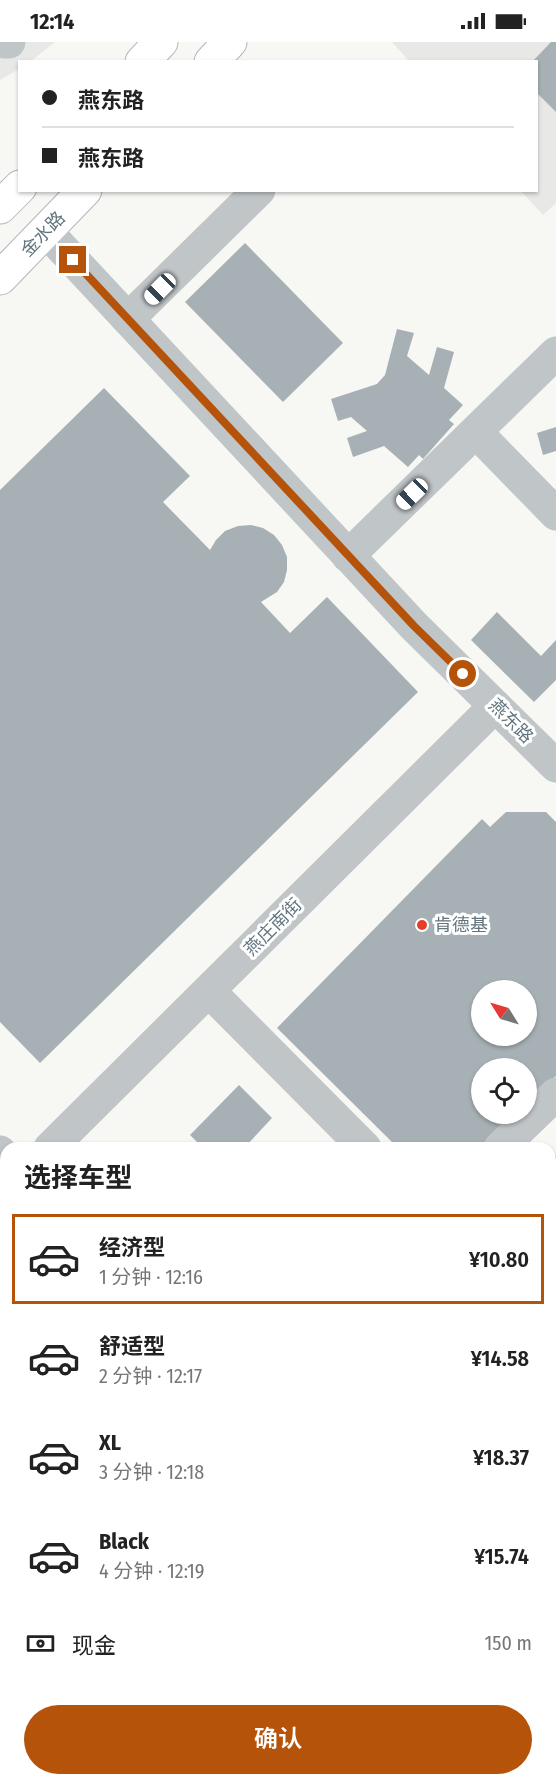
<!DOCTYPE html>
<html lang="zh">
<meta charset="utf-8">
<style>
body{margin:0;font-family:"Fira Sans Condensed","Noto Sans SC",sans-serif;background:#f2f2f2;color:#222;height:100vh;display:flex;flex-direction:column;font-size:22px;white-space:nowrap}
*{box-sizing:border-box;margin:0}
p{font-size:20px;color:#767676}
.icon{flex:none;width:33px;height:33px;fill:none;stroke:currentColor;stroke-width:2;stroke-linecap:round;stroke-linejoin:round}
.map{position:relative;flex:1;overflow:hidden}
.details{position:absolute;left:0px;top:1100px;width:556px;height:644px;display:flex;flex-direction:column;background:#fff;border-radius:18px 18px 0 0;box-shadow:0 2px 4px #0004}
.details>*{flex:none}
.hud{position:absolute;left:18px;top:18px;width:520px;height:132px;border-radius:0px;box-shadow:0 2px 4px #0004;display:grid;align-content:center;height:132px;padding:0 24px;background:#fff}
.needle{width:39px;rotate:307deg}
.fabs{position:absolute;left:471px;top:938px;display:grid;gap:12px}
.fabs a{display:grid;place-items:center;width:66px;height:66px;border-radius:50%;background:#fff;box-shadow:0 2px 4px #0004;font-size:30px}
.end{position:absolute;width:27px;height:27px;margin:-14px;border:8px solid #b45309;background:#fff;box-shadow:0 0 0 3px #fff}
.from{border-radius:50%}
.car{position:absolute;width:18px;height:36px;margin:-18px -9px;border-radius:8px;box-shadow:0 0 4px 2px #0007;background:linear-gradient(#fff 24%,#345 0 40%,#fff 0 76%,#345 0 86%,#fff 0)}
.hud b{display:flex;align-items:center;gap:21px;height:57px;font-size:22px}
.hud b+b{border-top:2px solid #e0e0e0}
.hud i{width:15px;height:15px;background:#222}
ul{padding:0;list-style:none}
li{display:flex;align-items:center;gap:18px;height:90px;margin:0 12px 9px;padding:0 12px;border:3px solid transparent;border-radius:0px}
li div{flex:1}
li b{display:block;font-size:22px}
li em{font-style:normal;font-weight:600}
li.on{border-color:#b45309}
li>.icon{width:54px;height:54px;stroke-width:1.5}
h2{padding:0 24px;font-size:27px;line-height:72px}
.pay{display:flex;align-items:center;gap:15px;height:66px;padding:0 24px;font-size:22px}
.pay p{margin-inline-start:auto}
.action{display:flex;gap:12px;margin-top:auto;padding:12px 24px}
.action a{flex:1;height:69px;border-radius:36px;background:#b45309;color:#fff;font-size:24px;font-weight:600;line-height:69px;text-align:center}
.status{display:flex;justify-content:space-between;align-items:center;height:42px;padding:0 30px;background:#fff;direction:ltr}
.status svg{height:16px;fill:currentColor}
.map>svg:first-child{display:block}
.built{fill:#e8e8e7}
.building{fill:#a7b1b5;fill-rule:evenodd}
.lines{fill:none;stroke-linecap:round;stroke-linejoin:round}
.major-casing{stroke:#b1b7ba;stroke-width:35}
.minor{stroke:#c0c5c8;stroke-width:33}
.major{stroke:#fff;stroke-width:33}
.route{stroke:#b45309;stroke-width:8}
.poi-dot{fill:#e54026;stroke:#fff;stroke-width:2}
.labels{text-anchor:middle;stroke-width:6;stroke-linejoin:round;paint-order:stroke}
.street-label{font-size:18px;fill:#62757f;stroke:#fff}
.poi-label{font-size:18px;fill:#62757f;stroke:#fff;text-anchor:start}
</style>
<div class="status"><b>12:14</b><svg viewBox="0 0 49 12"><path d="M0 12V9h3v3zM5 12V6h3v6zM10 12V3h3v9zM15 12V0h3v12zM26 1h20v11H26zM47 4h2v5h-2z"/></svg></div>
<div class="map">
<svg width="556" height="1742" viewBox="0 0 556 1742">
<rect width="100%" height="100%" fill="#f7f7f4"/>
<g class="built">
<path d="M 0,0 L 55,0 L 31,19 L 20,20 L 19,27 L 0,38 Z"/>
<path d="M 392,0 L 556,0 L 556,161 L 543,173 L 521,149 L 537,148 L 537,20 L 409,19 Z"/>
<path d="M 556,1186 L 556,1636 L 551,1637 L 550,1191 Z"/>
</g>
<g class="building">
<path d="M 551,0 L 556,0 L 556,70 L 537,51 L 537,20 L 532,20 Z"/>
<path d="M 245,201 L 343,301 L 283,360 L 185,260 Z"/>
<path d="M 397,287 L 414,291 L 407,314 L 429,333 L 437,305 L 454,310 L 444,346 L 463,363 L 449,378 L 454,382 L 423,417 L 419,413 L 408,425 L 384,404 L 353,415 L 347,396 L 367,389 L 351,375 L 338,379 L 331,357 L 377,342 L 385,333 Z"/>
<path d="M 104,346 L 190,434 L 163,460 L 210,508 L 216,498 L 225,489 L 238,484 L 251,483 L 263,486 L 274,493 L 282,503 L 287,515 L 287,528 L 284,540 L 277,550 L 261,560 L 290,591 L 327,555 L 418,650 L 40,1021 L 0,980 L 0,448 Z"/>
<path d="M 556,385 L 556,409 L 543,413 L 537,391 Z"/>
<path d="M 497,570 L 541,614 L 556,598 L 556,638 L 534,660 L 471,598 Z"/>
<path d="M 506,770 L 546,770 L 556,780 L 556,1034 L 526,1062 L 526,1026 L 482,1026 L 482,1071 L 518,1071 L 482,1106 L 398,1106 L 277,986 L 482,777 L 490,785 ZM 482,948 L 526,948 L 526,993 L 482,993 Z"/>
<path d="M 239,1043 L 272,1076 L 244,1106 L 203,1106 L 190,1093 Z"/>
<path d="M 550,1109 L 556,1114 L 556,1167 L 550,1172 Z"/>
<path d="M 556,1220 L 556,1258 L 550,1263 L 550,1225 Z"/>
<path d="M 6,1285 L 6,1372 L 0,1378 L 0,1291 Z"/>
<path d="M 550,1525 L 556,1525 L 556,1620 L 550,1621 Z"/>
<path d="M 6,1629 L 6,1660 L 0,1654 L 0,1636 Z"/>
<path d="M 84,1737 L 132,1737 L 127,1742 L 79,1742 Z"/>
<path d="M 211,1737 L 263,1737 L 259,1742 L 207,1742 Z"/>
<path d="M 378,1737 L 460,1737 L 458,1742 L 384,1742 Z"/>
</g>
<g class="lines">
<g class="major-casing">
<g id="major">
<path d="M 142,20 L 161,0"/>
<path d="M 211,20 L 230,0"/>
<path d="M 0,165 L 20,145"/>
<path d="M 0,236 L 85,148"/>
</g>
</g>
<g class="minor">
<path d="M 4,0 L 9,0"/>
<path d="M 46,189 L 414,584 L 556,724"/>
<path d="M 128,277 L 259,148"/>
<path d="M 476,390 L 556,472"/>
<path d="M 348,514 L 556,311"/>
<path d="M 209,949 L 365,1106"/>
<path d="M 50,1106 L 495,664"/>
<path d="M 500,1106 L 556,1052"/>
<path d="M 0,1110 L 6,1117"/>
<path d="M 0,1155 L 6,1149"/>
<path d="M 550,1701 L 556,1694"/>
<path d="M 550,1734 L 556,1737"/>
<path d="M 30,1742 L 33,1737"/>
<path d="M 519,1742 L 523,1737"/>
</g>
<use href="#major" class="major"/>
</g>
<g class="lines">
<path class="route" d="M 73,218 L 414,584 L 463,632"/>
</g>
<circle class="poi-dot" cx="422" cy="883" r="6"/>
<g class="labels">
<g class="street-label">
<text transform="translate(43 192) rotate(-46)" y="6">金水路</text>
<text transform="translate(511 679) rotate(45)" y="6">燕东路</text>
<text transform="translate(273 885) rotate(-45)" y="6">燕庄南街</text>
</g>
<g class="poi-label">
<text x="434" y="889">肯德基</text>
</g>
</g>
</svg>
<div class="fabs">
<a><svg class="needle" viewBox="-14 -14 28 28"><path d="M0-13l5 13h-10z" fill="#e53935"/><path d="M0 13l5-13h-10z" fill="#767676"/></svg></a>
<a><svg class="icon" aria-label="locate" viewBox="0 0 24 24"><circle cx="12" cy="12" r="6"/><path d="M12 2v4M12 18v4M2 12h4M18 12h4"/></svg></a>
</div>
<i class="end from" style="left:463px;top:632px"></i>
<i class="end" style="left:73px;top:218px"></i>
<i class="car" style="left:160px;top:247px;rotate:225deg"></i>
<i class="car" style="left:412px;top:452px;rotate:226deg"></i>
<div class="hud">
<b><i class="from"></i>燕东路</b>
<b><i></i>燕东路</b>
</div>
<section class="details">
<h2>选择车型</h2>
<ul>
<li class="on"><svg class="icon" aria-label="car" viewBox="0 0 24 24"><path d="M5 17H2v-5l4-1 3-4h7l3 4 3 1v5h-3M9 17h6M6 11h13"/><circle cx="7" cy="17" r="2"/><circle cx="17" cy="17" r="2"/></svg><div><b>经济型</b><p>1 分钟 · 12:16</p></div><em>¥10.80</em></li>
<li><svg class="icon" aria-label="car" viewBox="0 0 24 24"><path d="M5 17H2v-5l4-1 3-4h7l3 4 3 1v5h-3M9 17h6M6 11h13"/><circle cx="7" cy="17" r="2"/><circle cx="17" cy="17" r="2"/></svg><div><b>舒适型</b><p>2 分钟 · 12:17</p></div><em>¥14.58</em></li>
<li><svg class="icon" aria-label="car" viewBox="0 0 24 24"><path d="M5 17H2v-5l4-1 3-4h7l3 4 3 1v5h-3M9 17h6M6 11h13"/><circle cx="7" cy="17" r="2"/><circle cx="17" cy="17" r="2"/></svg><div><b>XL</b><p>3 分钟 · 12:18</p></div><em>¥18.37</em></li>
<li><svg class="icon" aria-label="car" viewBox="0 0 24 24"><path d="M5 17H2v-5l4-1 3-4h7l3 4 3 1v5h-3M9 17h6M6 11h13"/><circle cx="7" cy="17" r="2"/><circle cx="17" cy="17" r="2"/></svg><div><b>Black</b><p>4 分钟 · 12:19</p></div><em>¥15.74</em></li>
</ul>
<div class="pay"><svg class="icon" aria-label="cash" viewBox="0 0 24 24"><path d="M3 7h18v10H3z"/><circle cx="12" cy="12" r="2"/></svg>现金<p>150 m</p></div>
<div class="action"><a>确认</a></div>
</section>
</div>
